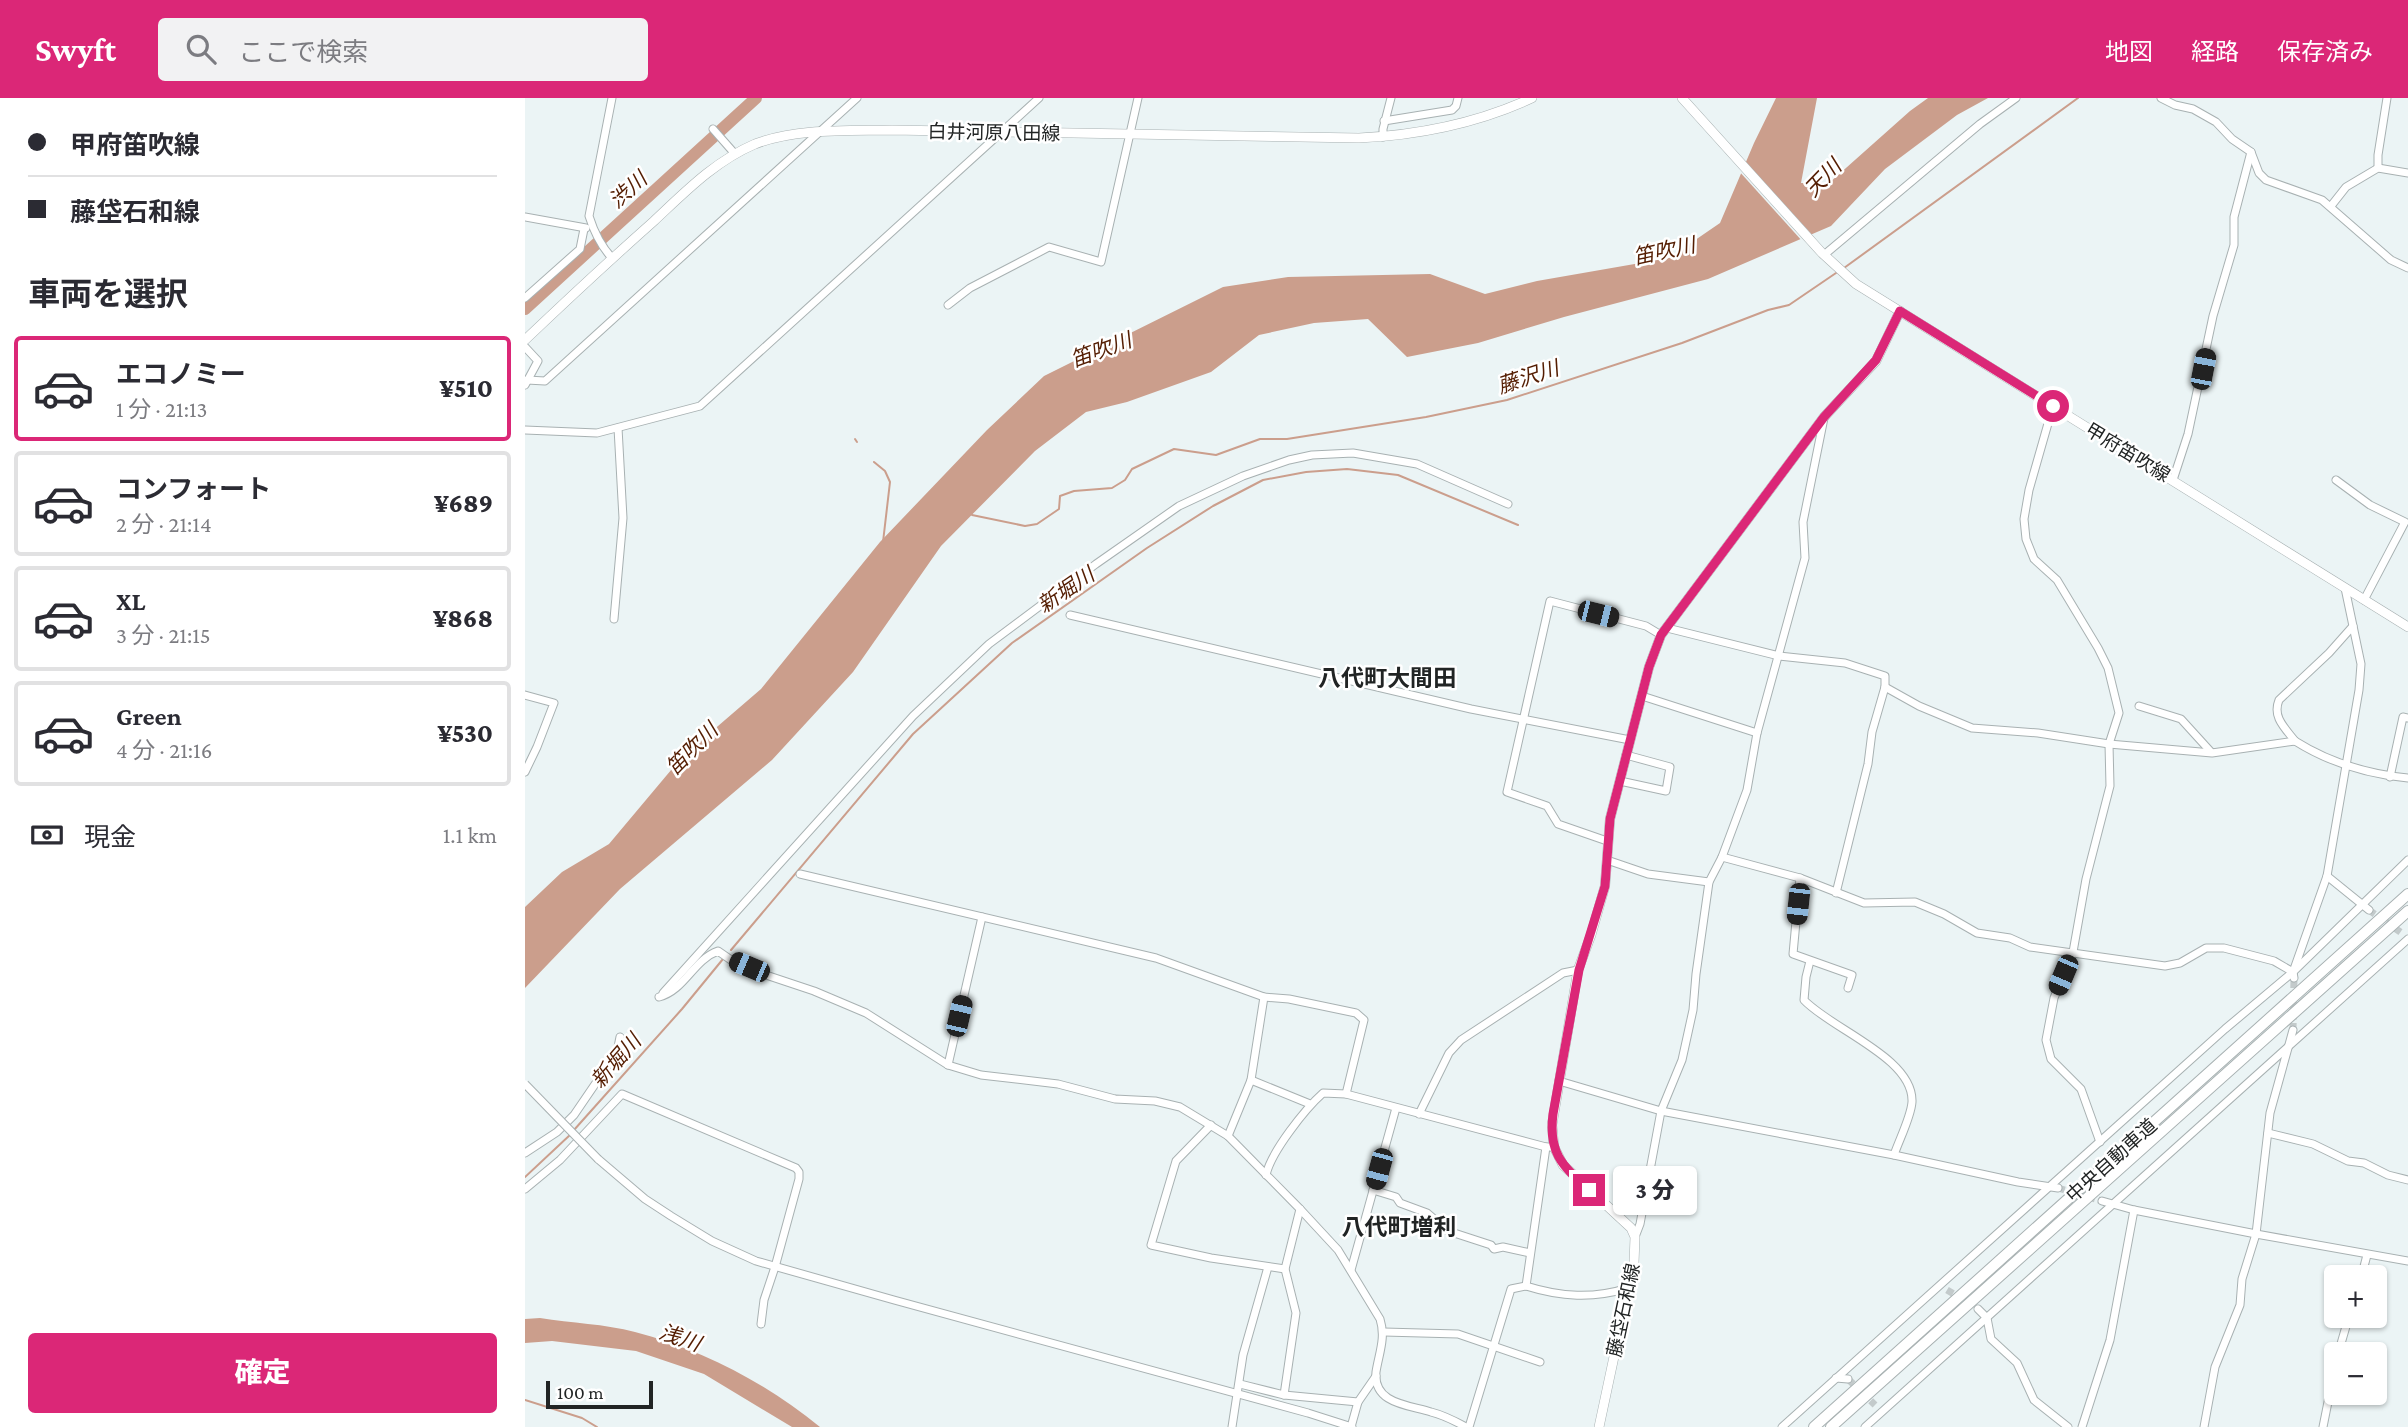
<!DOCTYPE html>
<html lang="ja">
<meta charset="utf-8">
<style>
body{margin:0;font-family:"Crimson Pro","Noto Sans JP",serif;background:#f2f2f3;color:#2b2b33;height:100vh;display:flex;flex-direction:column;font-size:26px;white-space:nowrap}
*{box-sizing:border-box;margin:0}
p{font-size:23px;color:#7c7c81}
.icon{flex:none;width:38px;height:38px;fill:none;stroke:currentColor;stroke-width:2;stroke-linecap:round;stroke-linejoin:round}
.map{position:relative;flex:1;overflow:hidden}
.drawer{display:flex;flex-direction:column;background:#fff;width:525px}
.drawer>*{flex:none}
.banner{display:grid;align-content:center;height:154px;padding:0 28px;background:#fff}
.buttons{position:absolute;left:1799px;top:1167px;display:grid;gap:14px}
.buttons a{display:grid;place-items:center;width:63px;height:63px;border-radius:7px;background:#fff;box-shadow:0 2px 5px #0004;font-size:35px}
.scale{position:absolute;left:21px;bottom:18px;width:107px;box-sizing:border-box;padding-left:7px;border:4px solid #212424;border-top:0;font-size:19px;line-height:24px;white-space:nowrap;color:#212424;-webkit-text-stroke:5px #fff;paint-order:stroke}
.end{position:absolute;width:32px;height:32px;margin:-16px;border:9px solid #db2777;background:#fff;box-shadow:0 0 0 4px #fff}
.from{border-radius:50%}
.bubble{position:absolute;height:49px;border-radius:7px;background:#fff;box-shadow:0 2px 5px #0004;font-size:23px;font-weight:800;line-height:49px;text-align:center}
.car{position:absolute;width:21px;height:42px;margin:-21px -10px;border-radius:9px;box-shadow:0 0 5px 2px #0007;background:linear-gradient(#222 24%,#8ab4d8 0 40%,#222 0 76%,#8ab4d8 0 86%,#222 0)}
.banner b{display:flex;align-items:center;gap:24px;height:66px;font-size:26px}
.banner b+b{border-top:2px solid #e1e1e2}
.banner i{width:18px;height:18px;background:#2b2b33}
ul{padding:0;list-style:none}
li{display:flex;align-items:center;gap:21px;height:105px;margin:0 14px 10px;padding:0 14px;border:4px solid #e1e1e2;border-radius:7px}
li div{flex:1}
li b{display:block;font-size:26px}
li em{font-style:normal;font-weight:800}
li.on{border-color:#db2777}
li>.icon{width:63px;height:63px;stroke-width:1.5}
h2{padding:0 28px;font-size:32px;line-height:84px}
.pay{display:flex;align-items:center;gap:18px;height:77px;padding:0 28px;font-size:26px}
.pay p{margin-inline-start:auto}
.cta{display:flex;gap:14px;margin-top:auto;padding:14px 28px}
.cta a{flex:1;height:80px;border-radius:7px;background:#db2777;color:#fff;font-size:28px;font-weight:800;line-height:80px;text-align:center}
header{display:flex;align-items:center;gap:42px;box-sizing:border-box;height:98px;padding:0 35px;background:#db2777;color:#fff}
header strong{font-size:33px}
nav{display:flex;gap:38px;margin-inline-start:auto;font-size:24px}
.search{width:490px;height:63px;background:#f2f2f3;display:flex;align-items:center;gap:18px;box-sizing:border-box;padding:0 24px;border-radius:7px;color:#7c7c81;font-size:26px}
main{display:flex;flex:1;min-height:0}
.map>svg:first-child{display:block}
.water{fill:#cb9e8c}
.pier{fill:#ebf4f5}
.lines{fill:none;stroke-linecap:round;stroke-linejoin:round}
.stream{stroke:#cb9e8c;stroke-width:2}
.river{stroke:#cb9e8c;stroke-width:12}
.minor-tunnel{stroke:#c3cacb;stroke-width:7;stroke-dasharray:7 3.5;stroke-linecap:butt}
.minor-casing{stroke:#a8b1b2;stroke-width:9}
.major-casing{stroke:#a8b1b2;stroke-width:10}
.highway-casing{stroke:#a8b1b2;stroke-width:12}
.minor{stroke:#fff;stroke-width:7}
.major{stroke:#fff;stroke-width:9}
.highway{stroke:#fff;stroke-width:10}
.minor-bridge-casing{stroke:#a8b1b2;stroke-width:9;stroke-linecap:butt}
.minor-bridge{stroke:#fff;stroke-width:7}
.route{stroke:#db2777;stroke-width:9}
.labels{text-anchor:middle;stroke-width:5;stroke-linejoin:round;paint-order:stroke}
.street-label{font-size:19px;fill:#212424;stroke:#fff}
.water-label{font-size:21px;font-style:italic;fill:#541d02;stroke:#fff}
.quarter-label{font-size:23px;font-weight:bold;fill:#212424;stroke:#fff}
</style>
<header>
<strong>Swyft</strong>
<div class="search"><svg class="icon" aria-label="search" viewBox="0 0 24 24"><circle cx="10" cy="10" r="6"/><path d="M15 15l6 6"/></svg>ここで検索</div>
<nav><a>地図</a><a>経路</a><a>保存済み</a></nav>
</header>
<main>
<section class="drawer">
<div class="banner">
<b><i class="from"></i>甲府笛吹線</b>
<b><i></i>藤垈石和線</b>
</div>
<h2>車両を選択</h2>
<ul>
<li class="on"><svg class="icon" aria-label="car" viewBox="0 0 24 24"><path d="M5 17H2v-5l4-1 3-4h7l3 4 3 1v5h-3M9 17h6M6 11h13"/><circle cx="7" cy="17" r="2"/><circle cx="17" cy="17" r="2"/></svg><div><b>エコノミー</b><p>1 分 · 21:13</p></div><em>¥510</em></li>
<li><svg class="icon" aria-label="car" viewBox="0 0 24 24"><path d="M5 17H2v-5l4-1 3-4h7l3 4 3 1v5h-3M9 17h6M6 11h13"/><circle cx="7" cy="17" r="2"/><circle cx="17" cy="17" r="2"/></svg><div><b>コンフォート</b><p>2 分 · 21:14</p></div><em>¥689</em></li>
<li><svg class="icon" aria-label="car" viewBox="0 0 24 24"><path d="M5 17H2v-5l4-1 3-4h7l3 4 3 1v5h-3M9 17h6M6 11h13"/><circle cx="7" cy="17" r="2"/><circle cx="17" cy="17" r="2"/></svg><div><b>XL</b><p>3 分 · 21:15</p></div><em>¥868</em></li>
<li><svg class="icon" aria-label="car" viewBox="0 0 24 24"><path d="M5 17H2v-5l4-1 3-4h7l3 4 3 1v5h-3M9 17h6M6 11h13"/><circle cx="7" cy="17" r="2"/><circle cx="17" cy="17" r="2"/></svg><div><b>Green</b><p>4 分 · 21:16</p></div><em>¥530</em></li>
</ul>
<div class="pay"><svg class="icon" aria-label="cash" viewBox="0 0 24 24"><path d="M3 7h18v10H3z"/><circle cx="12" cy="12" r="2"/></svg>現金<p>1.1 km</p></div>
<div class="cta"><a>確定</a></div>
</section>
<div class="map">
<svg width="1883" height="1329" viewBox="0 0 1883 1329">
<rect width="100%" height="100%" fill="#ebf4f5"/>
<g class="water">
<path d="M 1251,0 L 1292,0 L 1276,85 L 1303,86 L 1385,13 L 1403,0 L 1463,0 L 1432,17 L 1360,71 L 1306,128 L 1183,181 L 1039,219 L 953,245 L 882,259 L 843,221 L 789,225 L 734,237 L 686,274 L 602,304 L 561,314 L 510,353 L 416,448 L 328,574 L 247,662 L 95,791 L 0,890 L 0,809 L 37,774 L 84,746 L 157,659 L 236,591 L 355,444 L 462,332 L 519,278 L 698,189 L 763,179 L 905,176 L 960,196 L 1012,183 L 1144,160 L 1195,125 L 1229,45 Z"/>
<path d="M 15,1220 C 46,1225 80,1226 110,1234 C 178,1252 241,1285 295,1329 L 267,1329 L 179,1276 L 111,1253 L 27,1243 L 0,1245 L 0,1221 Z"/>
</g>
<path class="pier" d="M 1218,61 L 1289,139 L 1278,144 L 1213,72 Z"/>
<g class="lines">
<g class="stream">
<path d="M 1319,170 L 1553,0"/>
<path d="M 330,341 L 332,344"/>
<path d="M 349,364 L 360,373 L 365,384 L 358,444"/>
<path d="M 447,417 L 500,428 L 512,426 L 534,411 L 535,398 L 549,393 L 587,390 L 600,382 L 607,371 L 649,351 L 691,357 L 735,341 L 762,341 L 901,319 L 982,302 L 1157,245 L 1243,212 L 1264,207 L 1311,175"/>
<path d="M 206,852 L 388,636 L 487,545 L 622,450 L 688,408 L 738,382 L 781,374 L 822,371 L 873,377 L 993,427"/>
<path d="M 49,1032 L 157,911 L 198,861"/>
<path d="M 0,1079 L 46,1036"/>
<path d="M 0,1302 L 57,1320 L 72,1329"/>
</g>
<path class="river" d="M 0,211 L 231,0"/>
<g class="minor-tunnel">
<path d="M 1844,812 L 1878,836"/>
<path d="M 1768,932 L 1769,880"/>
<path d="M 1533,1090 L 1577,1103"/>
<path d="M 1422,1192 L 1447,1207"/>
<path d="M 1323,1281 L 1350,1307"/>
</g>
<g class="minor-casing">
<g id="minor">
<path d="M 1636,0 L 1650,7 L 1668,11 L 1691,24 L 1707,41 L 1726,54 L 1734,75 L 1741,82 L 1797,102 L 1866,162 L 1883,170"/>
<path d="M 859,23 L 927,12 L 931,8 L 933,0"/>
<path d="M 188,31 L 210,56"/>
<path d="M 858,39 L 858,31 L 866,0"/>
<path d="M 1853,70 L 1853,57 L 1862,0"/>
<path d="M 1806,108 L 1821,89 L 1853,70 L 1883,75"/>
<path d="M 0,119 L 61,130"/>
<path d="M 1299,157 L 1455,26 L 1491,0"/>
<path d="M 87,160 C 76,148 69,134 64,118 L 87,0"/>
<path d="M 0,200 L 55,151 L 59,131"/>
<path d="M 423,207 L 445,190 L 524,149 L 576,164 L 613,0"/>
<path d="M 0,249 L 13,263 L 0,287"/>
<path d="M 2,282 L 20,283 L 332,0"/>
<path d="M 1528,308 L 1504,392 L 1499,421 L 1501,441 L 1509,461 L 1532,482 L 1573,550 L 1583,570 L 1594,615 L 1584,646 L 1585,688 L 1561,781 L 1548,854 L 1529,900 L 1521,942 L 1526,961 L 1556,991 L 1575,1044"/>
<path d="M 0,332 L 72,335 L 175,308 L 514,0"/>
<path d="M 1648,382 L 1663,336 L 1688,218 L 1709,147 L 1709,119 L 1726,54"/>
<path d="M 1811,382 L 1845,407 L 1880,424 L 1839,502"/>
<path d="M 545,517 L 946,611 L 1105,642"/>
<path d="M 89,521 L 98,420 L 93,330"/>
<path d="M 1142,530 L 1254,558 L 1320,565 L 1360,578 L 1360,589 L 1347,634 L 1343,666 L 1311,795"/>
<path d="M 1360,589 L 1394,608 L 1447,630 L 1513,635 L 1584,646 L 1687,655 L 1770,643 C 1805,665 1842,676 1883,680"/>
<path d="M 0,597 L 29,605 L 12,649 L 0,674"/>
<path d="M 1117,598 L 1232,635"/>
<path d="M 1614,608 L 1656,621 L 1686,654"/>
<path d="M 1770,643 C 1760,630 1747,619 1754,602 L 1804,555 L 1828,528"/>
<path d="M 1865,679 L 1878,619 L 1883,620"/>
<path d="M 1095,683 L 1141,693 L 1145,669 L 1101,657"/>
<path d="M 1082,743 L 1033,726 L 1022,708 L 982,694 L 1025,503 L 1121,528 L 1136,537"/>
<path d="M 1197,759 L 1275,780 L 1339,805 L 1390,804 L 1419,816 L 1452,835 L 1485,840 L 1505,849 L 1640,868 L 1655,865 L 1681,850 L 1699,850 L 1749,863 L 1768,874"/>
<path d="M 1082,762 L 1123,776 L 1184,784"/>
<path d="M 275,776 L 631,860 L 739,899 L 764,901 L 831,915 L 839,922 L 821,996"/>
<path d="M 1802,778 L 1844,812"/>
<path d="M 1275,780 L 1268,856 L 1327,877 L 1323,890"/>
<path d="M 1285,863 L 1281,879 L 1279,902 C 1306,931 1389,960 1387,1004 C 1386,1019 1374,1042 1369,1057"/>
<path d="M 1769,880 L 1768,874 L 1802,778 L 1834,592 L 1836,566 L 1820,490"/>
<path d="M 138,895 L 388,618 L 464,546 L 571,466 L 654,408 L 718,378 L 764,362 L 787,357 L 828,355 L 892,366 L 983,406"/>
<path d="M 134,899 C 160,892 168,862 193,853 L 206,862 L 241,877 L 289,893 L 341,915 L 423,967 L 456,977 L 533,986 L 590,1001 L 630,1003 L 655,1009 L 703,1038 L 775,1111 L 813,1152 L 855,1221 C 861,1240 854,1255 851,1274 C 848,1306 884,1307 906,1314 C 918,1317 930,1323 941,1329"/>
<path d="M 423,967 L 457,819"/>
<path d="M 726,982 L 785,1006"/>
<path d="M 1034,983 L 1136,1013 L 1369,1057 L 1493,1084 L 1533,1090"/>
<path d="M 894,1016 L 924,955 L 936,942 L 1038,875 L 1053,872"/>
<path d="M 686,1027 L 651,1063 L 626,1147 L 686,1160 L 760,1171"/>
<path d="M 1743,1035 L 1788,1046 L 1823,1063 L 1839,1065 L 1863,1077 L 1883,1082"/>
<path d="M 703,1038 L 726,982 L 739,899"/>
<path d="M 1021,1049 L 1001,1188 C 1036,1199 1068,1201 1103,1190"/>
<path d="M 0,1055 L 32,1034 L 49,1017 L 92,954 L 95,939"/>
<path d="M 73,1061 L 120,1101 L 146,1118 L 187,1143 L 231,1163 L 369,1202 L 783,1315 L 827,1329"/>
<path d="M 741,1077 C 746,1054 780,1011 798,995 L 821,996 L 1021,1049 L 1029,1049"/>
<path d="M 0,1091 L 35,1062 L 97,996 L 271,1070 L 274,1074 L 274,1081 L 250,1169 L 239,1202 L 236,1226"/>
<path d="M 848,1092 L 871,1099 L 875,1105 L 902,1115 L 923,1133 L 966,1147 L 969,1151 L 978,1149 L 1005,1155"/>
<path d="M 1577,1103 L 1609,1112 L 1731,1136 L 1883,1163"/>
<path d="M 1110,1139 L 1115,1126 L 1136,1013 L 1157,962 L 1168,912 L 1171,876 L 1184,784 L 1197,759 L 1222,692 L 1232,635 L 1280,460 L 1278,424 L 1299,320"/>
<path d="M 826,1172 L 871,1010"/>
<path d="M 1836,1180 L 1842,1157"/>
<path d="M 1453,1211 L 1462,1220 L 1466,1241 L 1492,1265 L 1509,1302 L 1543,1329"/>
<path d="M 859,1234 L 933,1236 L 1015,1264"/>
<path d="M 1813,1256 L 1824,1218"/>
<path d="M 1311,1280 L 1323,1281"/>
<path d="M 715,1286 L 759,1297 L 833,1304"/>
<path d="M 759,1297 L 771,1215 L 760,1171 L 775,1111"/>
<path d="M 707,1329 L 718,1257 L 743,1169"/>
<path d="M 826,1329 L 833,1304 L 851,1278"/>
<path d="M 944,1329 L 986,1191 L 1001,1188"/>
<path d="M 1257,1329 L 1700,931 L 1768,874 L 1883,762"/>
<path d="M 1340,1329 L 1883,841"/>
<path d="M 1557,1329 L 1585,1242 L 1609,1112"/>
<path d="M 1679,1329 L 1690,1269 L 1715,1207 L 1717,1181 L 1731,1136 L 1745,1015 L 1768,932"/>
<path d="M 1798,1329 L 1811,1264"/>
</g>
</g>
<g class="major-casing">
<g id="major">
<path d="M 1157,0 L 1297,155 L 1331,186 L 1883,529"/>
<path d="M 0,242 C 42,202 85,162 129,123 C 160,94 190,63 230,46 C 272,30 323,33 367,32 L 834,40 C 894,37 953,25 1007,0"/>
<path d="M 1074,1329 L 1109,1165 L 1110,1139 L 1106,1130 L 1038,1067 L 1029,1049 L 1027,1027 L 1053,872 L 1066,837 L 1080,788 L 1085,721 L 1124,569 L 1136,537 L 1299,319 L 1351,263 L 1375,213"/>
</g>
</g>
<g class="highway-casing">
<g id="highway">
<path d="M 1289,1329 L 1883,796"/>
<path d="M 1306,1329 L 1883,813"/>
</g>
</g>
<use href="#minor" class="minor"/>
<use href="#major" class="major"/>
<use href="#highway" class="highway"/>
<g class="minor-bridge-casing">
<path id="minor-bridge" d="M 0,986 L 73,1061"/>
</g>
<use href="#minor-bridge" class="minor-bridge"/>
</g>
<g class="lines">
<path class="route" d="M 1064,1092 C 1037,1067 1023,1055 1028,1016 L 1054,872 L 1080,788 L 1085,721 L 1124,569 L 1136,537 L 1299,319 L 1351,262 L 1375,213 L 1528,308"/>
</g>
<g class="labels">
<g class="street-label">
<text transform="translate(469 34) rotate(1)" y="7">白井河原八田線</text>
<text transform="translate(1603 354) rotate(31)" y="7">甲府笛吹線</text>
<text transform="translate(1586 1062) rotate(-42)" y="7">中央自動車道</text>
<text transform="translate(1098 1212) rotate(-78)" y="7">藤垈石和線</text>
</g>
<g class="water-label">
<text transform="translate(1298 80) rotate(-46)" y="7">天川</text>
<text transform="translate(103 92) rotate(-42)" y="7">渋川</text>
<text transform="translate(1139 153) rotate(-12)" y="7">笛吹川</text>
<text transform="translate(576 252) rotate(-20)" y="7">笛吹川</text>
<text transform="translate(1003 279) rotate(-18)" y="7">藤沢川</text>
<text transform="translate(541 492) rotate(-34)" y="7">新堀川</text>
<text transform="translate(167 651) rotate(-45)" y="7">笛吹川</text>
<text transform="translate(91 963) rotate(-49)" y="7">新堀川</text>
<text transform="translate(155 1240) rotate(19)" y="7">浅川</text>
</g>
<g class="quarter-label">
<text x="862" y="588">八代町大間田</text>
<text x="874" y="1137">八代町増利</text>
</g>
</g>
</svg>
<div class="buttons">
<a>+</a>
<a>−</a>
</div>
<div class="scale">100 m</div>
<i class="end from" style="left:1528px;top:308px"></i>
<i class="end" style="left:1064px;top:1092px"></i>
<div class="bubble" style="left:1088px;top:1068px;width:84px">3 分</div>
<i class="car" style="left:1678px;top:271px;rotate:11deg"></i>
<i class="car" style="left:1073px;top:516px;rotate:104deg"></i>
<i class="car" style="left:1273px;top:806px;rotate:186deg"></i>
<i class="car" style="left:224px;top:869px;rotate:293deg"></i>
<i class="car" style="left:1538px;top:877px;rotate:203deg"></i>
<i class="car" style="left:434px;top:918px;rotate:13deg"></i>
<i class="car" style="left:854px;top:1071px;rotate:195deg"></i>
</div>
</main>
